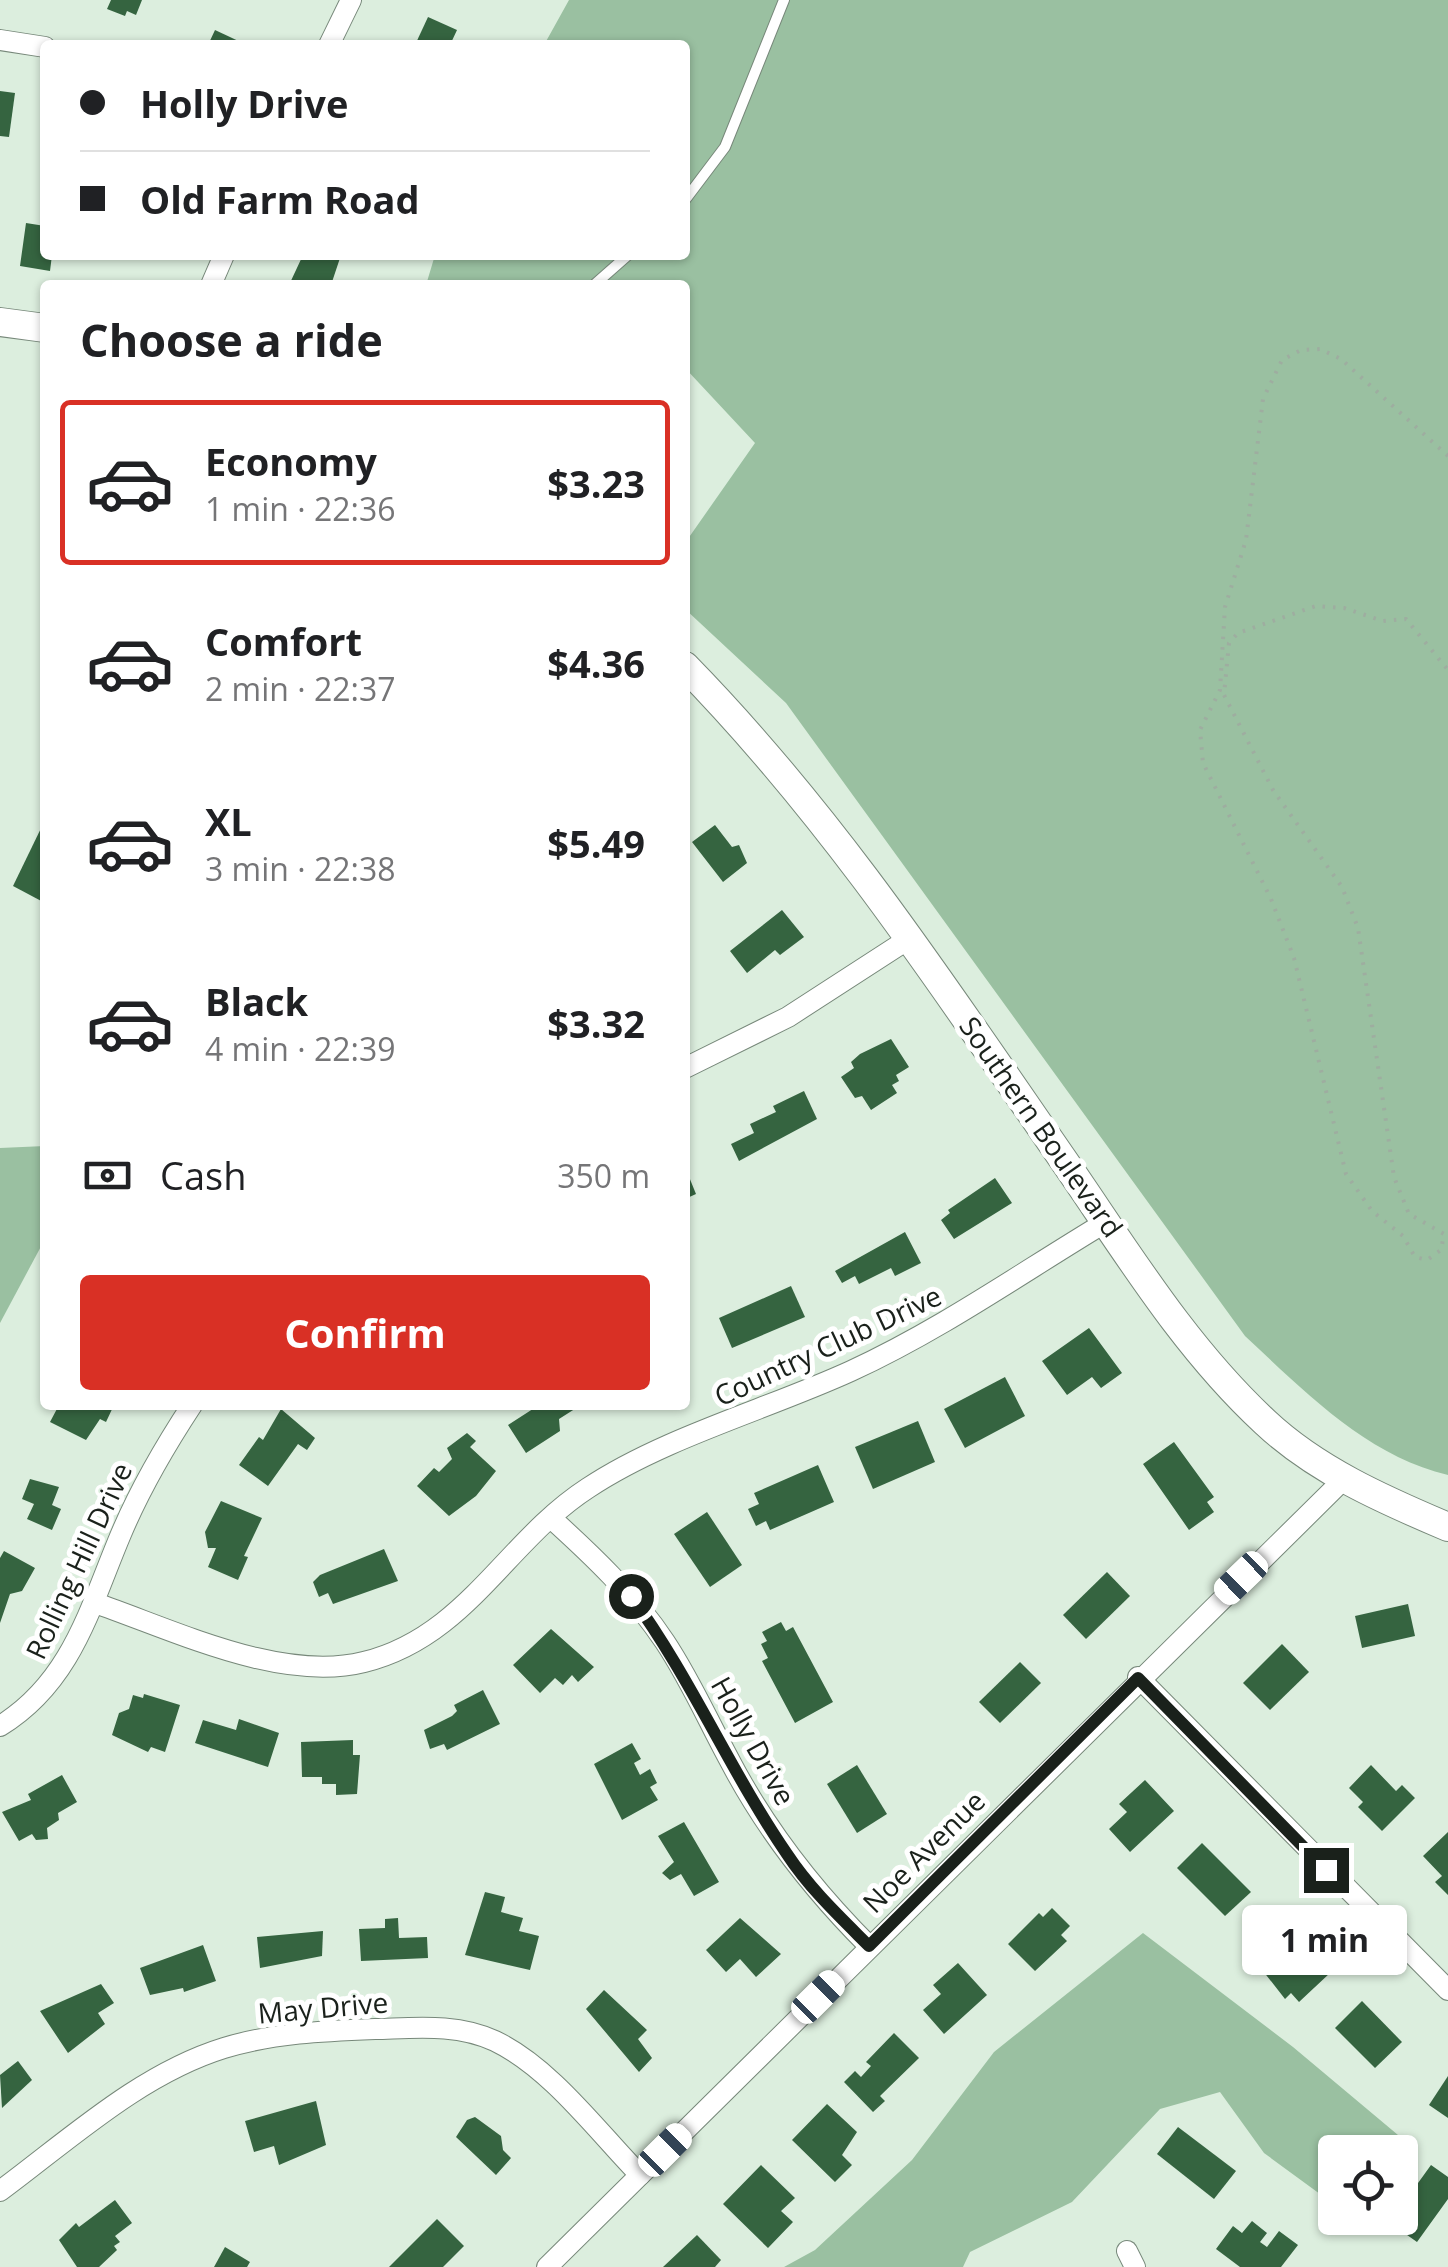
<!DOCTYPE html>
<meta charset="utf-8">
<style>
body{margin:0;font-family:"Open Sans",sans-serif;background:#f6f6f6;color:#202124;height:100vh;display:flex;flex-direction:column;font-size:38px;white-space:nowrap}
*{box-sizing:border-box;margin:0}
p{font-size:32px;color:#757577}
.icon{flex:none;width:55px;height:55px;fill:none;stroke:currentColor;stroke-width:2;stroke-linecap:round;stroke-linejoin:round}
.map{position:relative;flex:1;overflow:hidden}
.sheet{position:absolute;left:40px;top:280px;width:650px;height:1130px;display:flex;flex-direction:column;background:#fff;border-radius:10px;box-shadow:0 2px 8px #0004}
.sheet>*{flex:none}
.guide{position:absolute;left:40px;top:40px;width:650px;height:220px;border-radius:10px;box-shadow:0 2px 8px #0004;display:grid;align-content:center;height:220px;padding:0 40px;background:#fff}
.tools{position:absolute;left:1318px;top:2135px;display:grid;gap:20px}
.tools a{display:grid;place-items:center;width:100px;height:100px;border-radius:10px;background:#fff;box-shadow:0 2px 8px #0004;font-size:50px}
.end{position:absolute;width:45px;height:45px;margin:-22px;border:12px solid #1a211b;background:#fff;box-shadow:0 0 0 5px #fff}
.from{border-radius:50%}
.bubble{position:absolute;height:70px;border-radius:10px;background:#fff;box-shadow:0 2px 8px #0004;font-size:32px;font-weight:700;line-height:70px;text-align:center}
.car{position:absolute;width:30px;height:60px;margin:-30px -15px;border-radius:12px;box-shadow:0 0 8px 2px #0007;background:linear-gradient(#fff 24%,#345 0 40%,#fff 0 76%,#345 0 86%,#fff 0)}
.guide b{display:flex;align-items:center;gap:35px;height:95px;font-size:38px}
.guide b+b{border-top:2px solid #e0e0e0}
.guide i{width:25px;height:25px;background:#202124}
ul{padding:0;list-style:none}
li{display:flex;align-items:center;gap:30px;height:165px;margin:0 20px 15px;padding:0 20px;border:5px solid transparent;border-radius:10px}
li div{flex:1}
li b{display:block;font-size:38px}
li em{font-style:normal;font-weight:700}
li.selected{border-color:#d93025}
li>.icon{width:90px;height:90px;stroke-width:1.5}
h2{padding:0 40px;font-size:45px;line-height:120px}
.pay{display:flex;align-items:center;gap:25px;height:110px;padding:0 40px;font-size:38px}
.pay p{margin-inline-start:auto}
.button{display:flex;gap:20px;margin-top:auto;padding:20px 40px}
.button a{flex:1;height:115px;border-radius:10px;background:#d93025;color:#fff;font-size:40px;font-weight:700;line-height:115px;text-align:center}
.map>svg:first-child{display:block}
.green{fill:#9ac0a1}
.building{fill:#356440}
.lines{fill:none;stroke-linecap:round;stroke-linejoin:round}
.service-casing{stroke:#77887a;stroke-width:12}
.minor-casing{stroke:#77887a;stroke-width:22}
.secondary-casing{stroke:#77887a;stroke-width:30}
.path{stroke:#9eada0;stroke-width:4;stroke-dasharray:2.5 8;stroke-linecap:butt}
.service{stroke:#fff;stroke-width:10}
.minor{stroke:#fff;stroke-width:20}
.secondary{stroke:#fff;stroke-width:28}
.route{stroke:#1a211b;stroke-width:12}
.labels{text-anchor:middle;stroke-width:10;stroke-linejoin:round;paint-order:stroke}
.street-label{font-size:28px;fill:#1a211b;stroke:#fff}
</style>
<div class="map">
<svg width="1448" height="2267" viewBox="0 0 1448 2267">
<rect width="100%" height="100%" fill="#dceede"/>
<g class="green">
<path d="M 569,0 L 1448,0 L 1448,1475 C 1367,1456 1304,1391 1245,1336 L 786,703 L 685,609 L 685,543 L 755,443 L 685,368 L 685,285 L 426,285 L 435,255 L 685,255 L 685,45 L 544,45 Z"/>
<path d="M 45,1146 L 45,1239 L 0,1323 L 0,1148 Z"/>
<path d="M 1143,1933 L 1293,2047 L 1398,2135 L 1383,2152 L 1335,2152 L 1335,2205 L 1264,2153 L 1220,2092 L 1160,2109 L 1072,2202 L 970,2252 L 963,2267 L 784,2267 L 815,2250 L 912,2160 L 994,2052 Z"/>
</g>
<g class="building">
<path d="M 111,0 L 142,0 L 136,15 L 127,11 L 125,16 L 107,9 Z"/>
<path d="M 428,17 L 457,30 L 450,45 L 415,45 Z"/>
<path d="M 215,30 L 247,45 L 208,45 Z"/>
<path d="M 0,91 L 15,93 L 9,137 L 0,136 Z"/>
<path d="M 26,223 L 45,226 L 45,255 L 52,255 L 50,271 L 20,266 Z"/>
<path d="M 303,255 L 347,255 L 345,260 L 340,258 L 331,285 L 289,285 Z"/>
<path d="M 45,820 L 45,903 L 13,886 Z"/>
<path d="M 715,825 L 732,847 L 739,845 L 747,863 L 723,882 L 692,842 Z"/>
<path d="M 782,910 L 804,937 L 780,955 L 775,950 L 747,973 L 730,951 Z"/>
<path d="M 891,1039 L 909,1067 L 896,1075 L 899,1081 L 892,1085 L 897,1093 L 871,1110 L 862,1096 L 855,1098 L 841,1077 L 854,1068 L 851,1062 L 860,1054 Z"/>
<path d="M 804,1091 L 817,1119 L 739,1161 L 731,1144 L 754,1133 L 750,1124 L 776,1112 L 773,1106 Z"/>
<path d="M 685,1167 L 696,1194 L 685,1199 Z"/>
<path d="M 995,1178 L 1012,1203 L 954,1239 L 941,1220 L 950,1213 L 948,1210 Z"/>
<path d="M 905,1232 L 921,1263 L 895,1276 L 891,1268 L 859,1284 L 855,1276 L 842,1283 L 835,1271 Z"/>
<path d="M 791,1286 L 805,1317 L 732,1348 L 719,1318 Z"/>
<path d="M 1089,1328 L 1122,1373 L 1101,1388 L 1092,1377 L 1067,1395 L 1042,1361 Z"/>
<path d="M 1005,1377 L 1025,1416 L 965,1448 L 944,1409 Z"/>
<path d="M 59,1405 L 114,1405 L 106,1422 L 100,1419 L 86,1440 L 50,1422 Z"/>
<path d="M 539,1405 L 581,1405 L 559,1419 L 560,1431 L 526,1453 L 508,1425 Z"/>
<path d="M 281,1409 L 315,1438 L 307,1450 L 298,1444 L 268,1486 L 239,1465 L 259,1437 L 263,1440 Z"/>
<path d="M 918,1421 L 935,1462 L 873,1489 L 855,1447 Z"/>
<path d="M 467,1433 L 476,1441 L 470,1447 L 496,1471 L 476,1496 L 449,1516 L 417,1486 L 434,1468 L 439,1472 L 452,1459 L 447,1448 Z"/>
<path d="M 1174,1442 L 1214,1497 L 1207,1502 L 1214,1512 L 1189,1530 L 1143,1464 Z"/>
<path d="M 818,1465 L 834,1502 L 770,1530 L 766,1521 L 756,1526 L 748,1509 L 759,1504 L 754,1493 Z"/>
<path d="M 30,1479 L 59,1487 L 52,1505 L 61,1509 L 52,1530 L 27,1519 L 34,1504 L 22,1499 Z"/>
<path d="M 221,1501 L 262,1518 L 244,1556 L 248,1557 L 238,1580 L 208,1567 L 216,1548 L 208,1548 L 205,1532 Z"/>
<path d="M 707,1512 L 742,1565 L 710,1587 L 674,1534 Z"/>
<path d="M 384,1549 L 398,1581 L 333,1604 L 328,1593 L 319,1597 L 313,1582 L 320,1575 Z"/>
<path d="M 4,1551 L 35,1568 L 22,1591 L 10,1594 L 0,1623 L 0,1558 Z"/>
<path d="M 1107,1572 L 1130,1596 L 1086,1639 L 1063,1615 Z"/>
<path d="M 1408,1604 L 1415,1636 L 1362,1648 L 1355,1616 Z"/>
<path d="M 781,1622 L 786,1631 L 793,1627 L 833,1702 L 795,1723 L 762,1661 L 768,1658 L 761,1644 L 767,1641 L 762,1632 Z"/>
<path d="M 551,1629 L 594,1667 L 578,1682 L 572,1675 L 563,1685 L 555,1678 L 540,1693 L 513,1665 Z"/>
<path d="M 1282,1644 L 1309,1672 L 1270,1710 L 1243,1683 Z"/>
<path d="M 1020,1662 L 1041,1683 L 1000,1723 L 979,1702 Z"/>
<path d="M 483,1690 L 500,1724 L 447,1750 L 444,1744 L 430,1749 L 424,1730 L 452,1716 L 457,1711 L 454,1705 Z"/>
<path d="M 144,1694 L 180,1705 L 165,1752 L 151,1747 L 148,1752 L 112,1735 L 119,1713 L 129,1709 L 133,1695 L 143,1698 Z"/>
<path d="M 239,1719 L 279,1733 L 268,1767 L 195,1743 L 203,1720 L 236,1730 Z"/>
<path d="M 353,1740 L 353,1755 L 360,1755 L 357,1794 L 336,1795 L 336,1784 L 322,1784 L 322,1777 L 302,1777 L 301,1742 Z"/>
<path d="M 632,1743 L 641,1759 L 634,1763 L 640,1775 L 650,1769 L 657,1783 L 650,1787 L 658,1800 L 622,1820 L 594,1764 Z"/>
<path d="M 857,1765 L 887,1814 L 857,1833 L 827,1784 Z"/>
<path d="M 1371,1765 L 1396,1791 L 1402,1785 L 1415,1798 L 1382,1831 L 1358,1807 L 1363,1802 L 1349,1788 Z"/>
<path d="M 62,1775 L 77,1802 L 58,1813 L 59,1820 L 47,1828 L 48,1839 L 36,1840 L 32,1834 L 19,1841 L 2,1812 L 31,1800 L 28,1794 Z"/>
<path d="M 1145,1780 L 1174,1811 L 1130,1852 L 1109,1829 L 1127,1812 L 1119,1804 Z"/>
<path d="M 684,1822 L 719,1882 L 694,1896 L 681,1874 L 670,1880 L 662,1873 L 674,1862 L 658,1836 Z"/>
<path d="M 1448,1832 L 1448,1895 L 1435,1882 L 1442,1876 L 1423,1856 Z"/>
<path d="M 1202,1843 L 1251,1892 L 1225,1916 L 1177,1868 Z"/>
<path d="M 485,1892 L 505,1897 L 501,1912 L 523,1918 L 519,1931 L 539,1936 L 530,1970 L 465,1955 Z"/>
<path d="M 1052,1908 L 1070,1926 L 1061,1935 L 1067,1941 L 1035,1971 L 1008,1944 L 1039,1913 L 1043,1917 Z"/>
<path d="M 398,1918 L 399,1938 L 427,1937 L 428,1958 L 361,1961 L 359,1929 L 385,1928 L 385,1919 Z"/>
<path d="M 740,1918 L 781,1954 L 756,1977 L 740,1959 L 726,1972 L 706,1950 Z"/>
<path d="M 323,1931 L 322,1956 L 260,1968 L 257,1937 Z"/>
<path d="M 1266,1938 L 1282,1956 L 1299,1940 L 1330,1973 L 1299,2002 L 1291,1993 L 1285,1999 L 1249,1953 Z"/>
<path d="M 203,1945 L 216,1981 L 184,1992 L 183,1988 L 150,1995 L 140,1968 Z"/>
<path d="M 958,1963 L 987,1995 L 944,2034 L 923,2010 L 941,1994 L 933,1985 Z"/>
<path d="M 101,1984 L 114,2003 L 98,2013 L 105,2024 L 68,2053 L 40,2011 Z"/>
<path d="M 604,1990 L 647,2030 L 638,2039 L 652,2058 L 639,2072 L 586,2009 Z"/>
<path d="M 1362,2001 L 1402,2042 L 1375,2068 L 1335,2028 Z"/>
<path d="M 894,2033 L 919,2058 L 880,2096 L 885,2101 L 873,2112 L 844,2082 L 855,2071 L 861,2077 L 871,2066 L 866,2062 Z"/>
<path d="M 18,2061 L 32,2080 L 2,2108 L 0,2075 Z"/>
<path d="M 1448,2076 L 1448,2118 L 1429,2105 Z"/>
<path d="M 316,2101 L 326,2145 L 279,2165 L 274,2146 L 254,2152 L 245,2121 Z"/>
<path d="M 827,2104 L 857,2132 L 842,2155 L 852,2165 L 835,2182 L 792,2140 Z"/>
<path d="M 475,2117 L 501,2136 L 503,2150 L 511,2158 L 496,2175 L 456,2137 L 467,2120 Z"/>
<path d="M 1178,2127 L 1236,2171 L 1214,2199 L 1157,2154 Z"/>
<path d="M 761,2165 L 795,2198 L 781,2211 L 793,2222 L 768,2248 L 723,2204 Z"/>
<path d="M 1431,2165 L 1448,2177 L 1448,2199 L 1417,2242 L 1390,2223 L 1400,2218 L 1400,2208 Z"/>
<path d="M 115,2200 L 132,2223 L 115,2236 L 120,2242 L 114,2246 L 117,2250 L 99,2267 L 77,2267 L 59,2240 L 76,2223 L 79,2227 Z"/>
<path d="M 437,2219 L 464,2246 L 443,2267 L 389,2267 Z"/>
<path d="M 1252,2221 L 1267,2233 L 1260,2242 L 1267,2247 L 1279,2231 L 1298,2245 L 1281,2267 L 1240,2267 L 1216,2249 L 1233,2226 L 1242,2233 Z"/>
<path d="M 697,2235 L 721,2260 L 715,2267 L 663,2267 Z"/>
<path d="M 225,2247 L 250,2262 L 247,2267 L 214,2267 Z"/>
</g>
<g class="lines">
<g class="service-casing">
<g id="service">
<path d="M 685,200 L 725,147 L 784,0"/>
<path d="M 594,285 L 628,255"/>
</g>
</g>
<g class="minor-casing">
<g id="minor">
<path d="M 0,40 L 45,47"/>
<path d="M 329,45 L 351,0"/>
<path d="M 211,285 L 224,255"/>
<path d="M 685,1068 L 788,1017 L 910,938"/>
<path d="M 551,1518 C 593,1556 633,1594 665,1642 C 691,1681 709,1723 731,1763 C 768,1833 814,1891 869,1946"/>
<path d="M 95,1603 C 174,1630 281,1683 364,1662 C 466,1637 506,1541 588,1488 C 663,1438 768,1409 851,1371 C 942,1329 1021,1273 1106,1222"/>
<path d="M 1138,1677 L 1448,1990"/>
<path d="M 0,1726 C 72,1682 90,1607 121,1534 C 140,1489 165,1446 192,1405"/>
<path d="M 0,2191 C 69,2140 140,2074 224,2048 C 273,2033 324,2031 375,2029 C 415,2028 457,2023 495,2041 C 551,2068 597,2131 640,2175"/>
<path d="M 1127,2251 L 1135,2267"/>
<path d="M 547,2267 L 1344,1479"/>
</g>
</g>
<g class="secondary-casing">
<g id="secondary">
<path d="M 0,322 L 45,328"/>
<path d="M 685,666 C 831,815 944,987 1062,1158 C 1125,1249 1183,1346 1265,1422 C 1316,1470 1384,1500 1448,1527"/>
</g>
</g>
<path class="path" d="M 1448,456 L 1341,359 L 1320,349 L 1301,350 L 1282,360 L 1263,399 L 1246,540 L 1225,607 L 1220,690 L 1200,730 L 1203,763 L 1271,899 L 1294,958 L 1346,1174 L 1372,1211 L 1403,1236 L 1415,1257 L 1427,1260 L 1441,1250 L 1444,1234 L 1409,1214 L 1394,1177 L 1358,928 L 1342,887 L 1273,790 L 1224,695 L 1229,643 L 1238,633 L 1316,606 L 1344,608 L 1383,621 L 1406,619 L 1448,670"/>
<use href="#service" class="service"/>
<use href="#minor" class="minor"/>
<use href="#secondary" class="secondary"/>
</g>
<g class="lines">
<path class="route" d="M 631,1596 C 691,1678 730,1771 787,1854 C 810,1889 840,1917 869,1946 L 1138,1678 L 1326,1870"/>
</g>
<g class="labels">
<g class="street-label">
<text transform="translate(1041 1127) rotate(55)" y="10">Southern Boulevard</text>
<text transform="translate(828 1346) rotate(-25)" y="10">Country Club Drive</text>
<text transform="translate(79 1561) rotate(-65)" y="10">Rolling Hill Drive</text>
<text transform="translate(753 1741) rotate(61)" y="10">Holly Drive</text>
<text transform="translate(924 1852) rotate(-45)" y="10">Noe Avenue</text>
<text transform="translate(323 2008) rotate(-5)" y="10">May Drive</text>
</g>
</g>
</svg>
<div class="tools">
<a><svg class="icon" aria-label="locate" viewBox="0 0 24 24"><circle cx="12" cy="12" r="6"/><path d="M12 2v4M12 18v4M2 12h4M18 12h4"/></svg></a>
</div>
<i class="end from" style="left:631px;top:1596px"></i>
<i class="end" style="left:1326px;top:1870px"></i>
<div class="bubble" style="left:1242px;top:1905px;width:165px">1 min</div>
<i class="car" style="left:1241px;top:1578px;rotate:226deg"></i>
<i class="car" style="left:818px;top:1997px;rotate:45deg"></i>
<i class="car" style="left:665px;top:2150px;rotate:45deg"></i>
<div class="guide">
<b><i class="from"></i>Holly Drive</b>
<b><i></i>Old Farm Road</b>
</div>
<section class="sheet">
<h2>Choose a ride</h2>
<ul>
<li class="selected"><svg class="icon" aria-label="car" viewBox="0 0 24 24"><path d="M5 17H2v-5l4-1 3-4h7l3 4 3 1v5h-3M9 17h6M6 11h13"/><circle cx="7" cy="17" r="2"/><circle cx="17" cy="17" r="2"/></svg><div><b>Economy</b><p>1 min · 22:36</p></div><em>$3.23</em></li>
<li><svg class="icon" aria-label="car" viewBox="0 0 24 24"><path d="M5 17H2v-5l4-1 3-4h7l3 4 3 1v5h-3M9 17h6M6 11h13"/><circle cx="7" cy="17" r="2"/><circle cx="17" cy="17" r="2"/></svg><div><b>Comfort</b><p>2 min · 22:37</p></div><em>$4.36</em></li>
<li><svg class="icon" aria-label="car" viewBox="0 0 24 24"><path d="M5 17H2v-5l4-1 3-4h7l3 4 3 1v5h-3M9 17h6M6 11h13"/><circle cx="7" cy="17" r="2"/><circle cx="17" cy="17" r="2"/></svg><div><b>XL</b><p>3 min · 22:38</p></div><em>$5.49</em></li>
<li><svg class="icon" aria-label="car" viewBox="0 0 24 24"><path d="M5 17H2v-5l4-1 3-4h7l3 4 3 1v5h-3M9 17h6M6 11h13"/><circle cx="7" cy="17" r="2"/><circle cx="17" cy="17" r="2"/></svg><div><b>Black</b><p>4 min · 22:39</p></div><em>$3.32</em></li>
</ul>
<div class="pay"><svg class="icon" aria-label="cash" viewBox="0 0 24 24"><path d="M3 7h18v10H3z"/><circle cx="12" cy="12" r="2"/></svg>Cash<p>350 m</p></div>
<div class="button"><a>Confirm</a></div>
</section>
</div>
